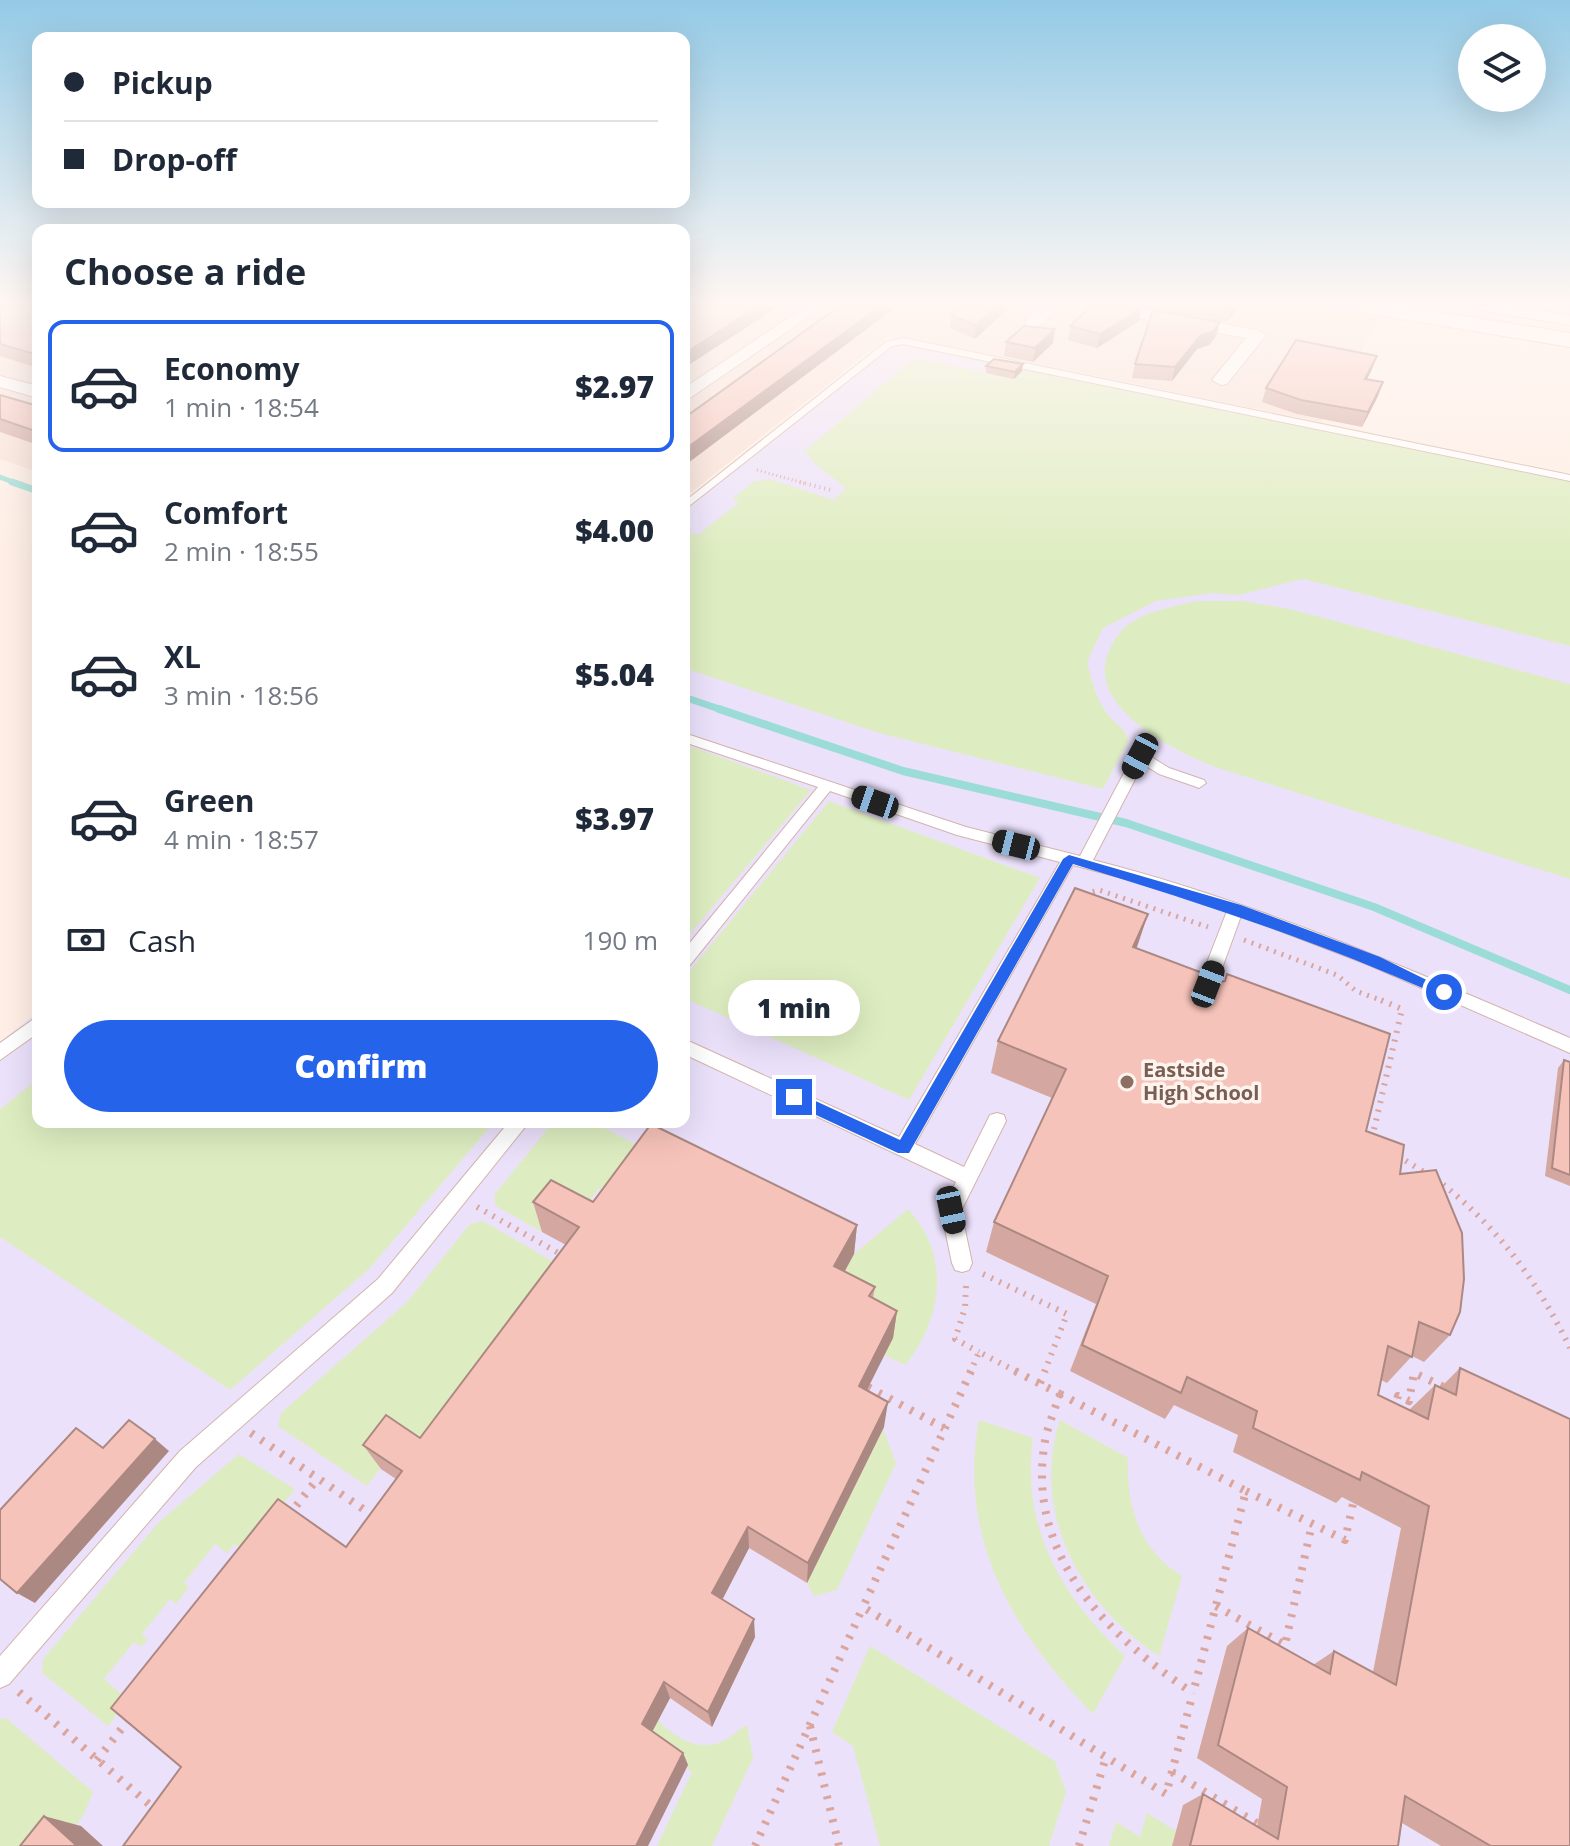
<!DOCTYPE html>
<meta charset="utf-8">
<style>
body{margin:0;font-family:"Open Sans",sans-serif;background:#f6f6f7;color:#1f2937;height:100vh;display:flex;flex-direction:column;font-size:30px;white-space:nowrap}
*{box-sizing:border-box;margin:0}
p{font-size:26px;color:#747a83}
.icon{flex:none;width:44px;height:44px;fill:none;stroke:currentColor;stroke-width:2;stroke-linecap:round;stroke-linejoin:round}
.map{position:relative;flex:1;overflow:hidden}
.drawer{position:absolute;left:32px;top:224px;width:658px;height:904px;display:flex;flex-direction:column;background:#fff;border-radius:16px;box-shadow:0 8px 32px #0002}
.drawer>*{flex:none}
.hud{position:absolute;left:32px;top:32px;width:658px;height:176px;border-radius:16px;box-shadow:0 8px 32px #0002;display:grid;align-content:center;height:176px;padding:0 32px;background:#fff}
.fabs{position:absolute;left:1458px;top:24px;display:grid;gap:16px}
.fabs a{display:grid;place-items:center;width:88px;height:88px;border-radius:50%;background:#fff;box-shadow:0 8px 32px #0002;font-size:40px}
.end{position:absolute;width:36px;height:36px;margin:-18px;border:10px solid #2563eb;background:#fff;box-shadow:0 0 0 4px #fff}
.from{border-radius:50%}
.bubble{position:absolute;height:56px;border-radius:28px;background:#fff;box-shadow:0 8px 32px #0002;font-size:26px;font-weight:800;line-height:56px;text-align:center}
.car{position:absolute;width:24px;height:48px;margin:-24px -12px;border-radius:10px;box-shadow:0 0 6px 2px #0007;background:linear-gradient(#222 24%,#8ab4d8 0 40%,#222 0 76%,#8ab4d8 0 86%,#222 0)}
.hud b{display:flex;align-items:center;gap:28px;height:76px;font-size:30px}
.hud b+b{border-top:2px solid #e0e1e3}
.hud i{width:20px;height:20px;background:#1f2937}
ul{padding:0;list-style:none}
li{display:flex;align-items:center;gap:24px;height:132px;margin:0 16px 12px;padding:0 16px;border:4px solid transparent;border-radius:16px}
li div{flex:1}
li b{display:block;font-size:30px}
li em{font-style:normal;font-weight:800}
li.selected{border-color:#2563eb}
li>.icon{width:72px;height:72px;stroke-width:1.5}
h2{padding:0 32px;font-size:36px;line-height:96px}
.pay{display:flex;align-items:center;gap:20px;height:88px;padding:0 32px;font-size:30px}
.pay p{margin-inline-start:auto}
.action{display:flex;gap:16px;margin-top:auto;padding:16px 32px}
.action a{flex:1;height:92px;border-radius:48px;background:#2563eb;color:#fff;font-size:32px;font-weight:800;line-height:92px;text-align:center}
.map>svg:first-child{display:block}
.residential{fill:#f8e0d5}
.education{fill:#ebe1fb}
.green{fill:#deedc1}
.lines{fill:none;stroke-linecap:round;stroke-linejoin:round}
.stream-far2{stroke:#9cdcd6;stroke-width:5}
.stream-far1{stroke:#9cdcd6;stroke-width:7}
.stream{stroke:#9cdcd6;stroke-width:8}
.service-casing{stroke:#d3b4ac;stroke-width:2}
.minor-casing{stroke:#d3b4ac;stroke-width:2}
.secondary-casing{stroke:#d9b4ab;stroke-width:2}
.path-far4{stroke:#dba59c;stroke-width:3;stroke-dasharray:1 3;stroke-linecap:butt}
.path-far3{stroke:#dba59c;stroke-width:4;stroke-dasharray:1 4;stroke-linecap:butt}
.path-far2{stroke:#dba59c;stroke-width:5;stroke-dasharray:2 6;stroke-linecap:butt}
.path-far1{stroke:#dba59c;stroke-width:6;stroke-dasharray:2 7;stroke-linecap:butt}
.path{stroke:#dba59c;stroke-width:8;stroke-dasharray:3 9;stroke-linecap:butt}
.service{fill:#fff;fill-rule:evenodd}
.minor{fill:#fff;fill-rule:evenodd}
.secondary{fill:#fff;fill-rule:evenodd}
.wall{fill:#d4a8a0}
.shaded-wall{fill:#ac8882}
.building{fill:#f6c3ba;stroke:#ac8882;stroke-width:2}
.route{fill:#2563eb}
.education-dot{fill:#8d6e63;stroke:#fff3ed;stroke-width:3}
.labels{text-anchor:middle;stroke-width:7;stroke-linejoin:round;paint-order:stroke}
.education-label{font-size:20px;font-weight:bold;fill:#785e54;stroke:#fff3ed;text-anchor:start}
</style>
<div class="map">
<svg width="1570" height="1846" viewBox="0 0 1570 1846">
<rect width="100%" height="100%" fill="#feeee5"/>
<g class="residential">
<path d="M 0,305 L 38,305 L 38,472 L 0,459 Z"/>
<path d="M 684,305 L 1299,305 L 1380,318 L 1321,422 L 891,334 L 684,498 Z"/>
</g>
<path class="education" d="M 894,337 L 1570,474 L 1570,1846 L 0,1846 L 0,1042 L 38,1012 L 38,1122 L 684,1122 L 684,502 Z"/>
<g class="green">
<path d="M 925,360 L 1014,379 L 1025,369 L 1570,481 L 1570,646 L 1303,579 L 1238,595 L 1213,593 L 1156,601 L 1103,628 L 1087,662 C 1092,681 1096,700 1109,716 C 1116,724 1127,730 1128,741 L 1103,789 L 879,733 L 684,668 L 684,531 L 698,535 L 739,502 L 732,499 L 753,482 L 769,479 L 834,500 L 846,488 L 816,465 L 805,451 L 910,361 Z"/>
<path d="M 1197,601 L 1243,601 L 1290,609 L 1570,684 L 1570,879 L 1215,767 C 1175,751 1084,707 1109,651 C 1113,640 1122,628 1132,622 C 1151,610 1174,606 1197,601 Z"/>
<path d="M 684,744 L 811,790 L 684,941 Z"/>
<path d="M 829,801 L 1040,878 L 909,1100 L 684,998 L 684,978 Z"/>
<path d="M 38,1079 L 38,1122 L 494,1122 L 369,1269 L 230,1390 L 0,1237 L 0,1109 Z"/>
<path d="M 553,1122 L 593,1122 L 656,1155 L 623,1199 L 599,1188 L 585,1207 L 559,1210 L 542,1232 L 496,1206 L 494,1195 Z"/>
<path d="M 908,1209 C 951,1255 943,1319 905,1365 L 884,1355 L 832,1294 L 854,1254 Z"/>
<path d="M 483,1221 L 566,1269 L 435,1462 L 402,1440 L 367,1486 L 278,1426 L 281,1413 L 407,1302 L 470,1224 Z"/>
<path d="M 979,1420 L 1033,1438 C 1021,1528 1061,1596 1125,1656 L 1093,1714 C 1013,1633 957,1538 979,1420 Z"/>
<path d="M 1060,1420 L 1128,1458 C 1126,1505 1139,1550 1182,1576 L 1159,1656 C 1081,1605 1030,1513 1060,1420 Z"/>
<path d="M 883,1429 L 896,1463 L 837,1590 L 814,1596 L 807,1583 Z"/>
<path d="M 239,1454 L 295,1489 L 252,1544 L 240,1548 L 234,1544 L 227,1553 L 215,1544 L 184,1583 L 189,1587 L 176,1604 L 170,1599 L 142,1634 L 148,1639 L 141,1647 L 134,1642 L 104,1679 L 128,1700 L 108,1726 L 42,1673 L 43,1659 L 159,1522 Z"/>
<path d="M 870,1646 L 1055,1761 L 1066,1792 L 1049,1846 L 880,1846 L 853,1746 L 832,1732 Z"/>
<path d="M 6,1718 L 93,1792 L 83,1816 L 60,1846 L 0,1846 L 0,1719 Z"/>
<path d="M 658,1720 C 676,1739 702,1754 727,1739 C 734,1735 741,1727 747,1725 L 753,1758 L 712,1846 L 657,1846 L 692,1772 L 649,1738 Z"/>
<path d="M 1147,1813 L 1176,1831 L 1172,1846 L 1109,1846 L 1116,1822 L 1140,1837 Z"/>
</g>
<g class="lines">
<path class="stream-far2" d="M 0,477 L 18,484"/>
<g class="stream-far1">
<path d="M 12,482 L 38,491"/>
<path d="M 684,697 L 725,711"/>
</g>
<path class="stream" d="M 719,709 L 903,771 L 1126,823 L 1374,907 L 1570,990"/>
<g class="service-casing">
<g id="service">
<path d="M 903,338 L 1570,475 L 1570,481 L 903,344 L 892,346 L 684,510 L 684,502 L 886,342 Z"/>
<path d="M 684,733 L 966,827 L 1080,856 L 1133,756 L 1135,753 L 1145,753 L 1169,768 L 1204,780 L 1206,783 L 1199,788 L 1194,786 L 1159,774 L 1143,764 L 1093,860 C 1258,902 1414,971 1570,1038 L 1570,1053 L 1369,965 L 1241,916 L 1209,1004 L 1206,1009 L 1194,1009 L 1191,1004 L 1227,911 L 1141,883 L 1073,865 L 915,1144 L 964,1167 L 990,1115 L 997,1113 L 1004,1115 L 1006,1121 L 961,1211 L 972,1263 L 969,1270 L 962,1272 L 955,1270 L 952,1263 L 941,1210 L 956,1182 L 684,1054 L 684,1039 L 899,1137 L 1060,862 L 957,835 L 830,791 L 690,965 L 684,967 L 684,950 L 818,787 L 684,742 Z"/>
<path d="M 38,1016 L 38,1033 L 0,1060 L 0,1043 Z"/>
<path d="M 509,1122 L 529,1122 L 392,1293 L 196,1467 L 9,1684 L 0,1688 L 0,1656 L 180,1451 L 378,1279 Z"/>
</g>
</g>
<g class="minor-casing">
<g id="minor">
<path d="M 808,305 L 826,305 L 684,402 L 684,388 Z"/>
<path d="M 1044,305 L 1061,305 L 1038,327 L 1026,327 L 1026,319 Z"/>
<path d="M 1086,305 L 1119,305 L 1257,330 L 1266,335 L 1227,384 L 1221,385 L 1212,380 L 1246,338 L 1094,310 Z"/>
<path d="M 1470,305 L 1506,305 L 1570,315 L 1570,325 L 1478,310 Z"/>
<path d="M 0,376 L 38,386 L 38,398 L 0,387 Z"/>
</g>
</g>
<g class="secondary-casing">
<path id="secondary" d="M 1348,305 L 1397,305 L 1570,333 L 1570,347 L 1359,312 Z"/>
</g>
<path class="path-far4" d="M 757,470 L 807,484"/>
<path class="path-far3" d="M 800,482 L 831,490"/>
<g class="path-far2">
<path d="M 1085,894 L 1099,890 L 1208,927"/>
<path d="M 1244,940 L 1337,975 L 1356,991 L 1383,1001"/>
</g>
<g class="path-far1">
<path d="M 1372,1138 L 1402,1009 L 1378,999"/>
<path d="M 1398,1156 L 1427,1174"/>
<path d="M 1436,1179 C 1496,1225 1537,1280 1570,1348"/>
<path d="M 477,1207 L 562,1255"/>
<path d="M 983,1274 L 1067,1314 L 1044,1373"/>
<path d="M 966,1286 L 965,1308 L 955,1339 L 979,1352"/>
<path d="M 970,1373 L 979,1352 L 1019,1373"/>
</g>
<g class="path">
<path d="M 971,1371 L 863,1607 L 1166,1794 L 1193,1693"/>
<path d="M 1015,1371 L 1060,1394"/>
<path d="M 1040,1383 L 1045,1371"/>
<path d="M 868,1387 L 944,1428"/>
<path d="M 1060,1394 L 1246,1491 L 1193,1693"/>
<path d="M 1060,1394 C 1055,1409 1048,1425 1045,1441 C 1025,1554 1107,1636 1193,1693"/>
<path d="M 1394,1410 L 1398,1396 L 1409,1401 L 1414,1373 L 1446,1388"/>
<path d="M 251,1433 L 375,1517"/>
<path d="M 1246,1491 L 1345,1540 L 1354,1499"/>
<path d="M 289,1515 L 318,1478"/>
<path d="M 1216,1606 L 1285,1645 L 1312,1524"/>
<path d="M 19,1692 L 157,1811"/>
<path d="M 810,1726 L 839,1846"/>
<path d="M 97,1760 L 130,1718"/>
<path d="M 1172,1772 L 1258,1824"/>
<path d="M 755,1846 L 863,1607"/>
<path d="M 1079,1846 L 1106,1757"/>
</g>
<use href="#service" class="service"/>
<use href="#minor" class="minor"/>
<use href="#secondary" class="secondary"/>
</g>
<g class="wall">
<path d="M 0,305 L 38,305 L 38,368 L 0,356 Z"/>
<path d="M 956,305 L 1012,305 L 975,339 L 950,328 L 951,315 Z"/>
<path d="M 1092,305 L 1241,305 L 1227,322 L 1138,307 L 1139,321 L 1097,348 L 1068,340 L 1070,326 Z"/>
<path d="M 1220,322 L 1216,336 L 1209,345 L 1197,349 L 1172,381 L 1132,378 L 1135,364 Z"/>
<path d="M 1055,329 L 1053,343 L 1033,362 L 1004,356 L 1006,342 Z"/>
<path d="M 986,366 L 1022,371 L 1014,379 L 986,373 Z"/>
<path d="M 1372,369 L 1367,379 L 1383,382 L 1378,396 L 1362,427 L 1297,414 L 1262,402 L 1266,388 Z"/>
<path d="M 0,395 L 38,406 L 38,445 L 0,432 Z"/>
<path d="M 1137,949 L 1205,984 L 1366,1131 L 1400,1174 L 1450,1335 L 1424,1362 L 1412,1356 L 1387,1383 L 1381,1380 L 1378,1395 L 1409,1410 L 1435,1385 L 1440,1388 L 1460,1368 L 1570,1846 L 1441,1846 L 1402,1823 L 1398,1846 L 1172,1846 L 1183,1805 L 1203,1794 L 1257,1827 L 1262,1799 L 1197,1758 L 1227,1646 L 1248,1628 L 1313,1665 L 1334,1651 L 1373,1672 L 1401,1528 L 1342,1497 L 1336,1503 L 1233,1452 L 1238,1435 L 1174,1405 L 1165,1419 L 1070,1371 L 1096,1304 L 986,1252 L 994,1222 L 1052,1098 L 991,1073 L 998,1041 Z"/>
<path d="M 1564,1060 L 1570,1062 L 1570,1186 L 1545,1176 L 1558,1068 Z"/>
<path d="M 533,1202 L 593,1202 L 857,1225 L 854,1254 L 845,1271 L 875,1287 L 873,1298 L 897,1311 L 893,1338 L 866,1390 L 884,1427 L 807,1583 L 749,1548 L 722,1599 L 755,1637 L 712,1727 L 670,1698 L 652,1731 L 683,1753 L 688,1765 L 181,1767 L 396,1479 L 381,1469 L 363,1445 L 420,1438 L 566,1245 L 542,1232 Z"/>
</g>
<g class="shaded-wall">
<path d="M 760,305 L 781,305 L 684,368 L 684,354 Z"/>
<path d="M 882,305 L 899,305 L 684,466 L 684,450 Z"/>
<path d="M 999,305 L 1012,305 L 975,339 L 976,325 Z"/>
<path d="M 1234,305 L 1241,305 L 1227,322 L 1231,308 Z"/>
<path d="M 1142,308 L 1139,321 L 1097,348 L 1100,334 Z"/>
<path d="M 1220,322 L 1216,336 L 1209,345 L 1197,349 L 1172,381 L 1175,367 L 1201,335 Z"/>
<path d="M 1055,329 L 1053,343 L 1033,362 L 1035,348 Z"/>
<path d="M 1377,356 L 1372,369 L 1360,393 L 1365,379 Z"/>
<path d="M 1023,364 L 1022,371 L 1014,379 L 1015,372 Z"/>
<path d="M 1383,382 L 1378,396 L 1362,427 L 1368,412 Z"/>
<path d="M 1148,914 L 1137,947 L 1122,980 L 1133,947 Z"/>
<path d="M 857,1225 L 854,1254 L 832,1294 L 834,1266 Z"/>
<path d="M 897,1311 L 893,1338 L 856,1412 L 859,1386 Z"/>
<path d="M 888,1402 L 884,1427 L 807,1583 L 808,1563 Z"/>
<path d="M 155,1439 L 169,1451 L 35,1603 L 17,1593 Z"/>
<path d="M 748,1527 L 749,1548 L 716,1612 L 712,1593 Z"/>
<path d="M 754,1619 L 755,1637 L 712,1727 L 708,1712 Z"/>
<path d="M 664,1682 L 670,1698 L 649,1738 L 642,1724 Z"/>
<path d="M 683,1753 L 688,1765 L 648,1846 L 636,1846 Z"/>
<path d="M 44,1816 L 81,1826 L 103,1846 L 77,1846 Z"/>
</g>
<g class="building">
<path d="M 0,305 L 38,305 L 38,355 L 0,344 Z"/>
<path d="M 684,305 L 760,305 L 684,354 Z"/>
<path d="M 841,305 L 882,305 L 684,450 L 684,418 Z"/>
<path d="M 956,305 L 999,305 L 976,325 L 951,315 Z"/>
<path d="M 1092,305 L 1123,305 L 1142,308 L 1100,334 L 1070,326 Z"/>
<path d="M 1208,305 L 1234,305 L 1231,308 Z"/>
<path d="M 1153,310 L 1220,322 L 1212,332 L 1201,335 L 1175,367 L 1135,364 Z"/>
<path d="M 1024,326 L 1055,329 L 1035,348 L 1006,342 Z"/>
<path d="M 1296,340 L 1377,356 L 1365,379 L 1383,382 L 1368,412 L 1301,400 L 1266,388 Z"/>
<path d="M 994,359 L 1023,364 L 1015,372 L 986,366 Z"/>
<path d="M 0,395 L 38,406 L 38,432 L 0,419 Z"/>
<path d="M 1075,888 L 1148,914 L 1133,947 L 1200,972 L 1205,984 L 1225,981 L 1227,974 L 1390,1034 L 1366,1131 L 1404,1145 L 1400,1174 L 1436,1170 L 1462,1233 L 1464,1279 L 1460,1312 L 1450,1335 L 1419,1322 L 1412,1357 L 1388,1346 L 1378,1395 L 1428,1419 L 1435,1385 L 1456,1395 L 1460,1368 L 1570,1419 L 1570,1846 L 1491,1846 L 1405,1796 L 1398,1846 L 1190,1846 L 1203,1794 L 1278,1839 L 1287,1787 L 1218,1745 L 1248,1628 L 1330,1674 L 1334,1651 L 1396,1685 L 1429,1506 L 1362,1472 L 1360,1480 L 1253,1428 L 1257,1411 L 1187,1377 L 1181,1393 L 1082,1345 L 1108,1276 L 994,1222 L 1066,1069 L 998,1041 Z"/>
<path d="M 1564,1060 L 1570,1062 L 1570,1175 L 1552,1168 Z"/>
<path d="M 651,1124 L 857,1225 L 834,1266 L 875,1287 L 869,1296 L 897,1311 L 859,1386 L 888,1402 L 808,1563 L 748,1527 L 712,1593 L 754,1619 L 708,1712 L 664,1682 L 642,1724 L 683,1753 L 636,1846 L 123,1846 L 181,1767 L 111,1708 L 278,1499 L 346,1547 L 402,1471 L 363,1445 L 386,1415 L 420,1438 L 579,1227 L 533,1202 L 551,1180 L 593,1202 Z"/>
<path d="M 129,1420 L 155,1439 L 17,1593 L 0,1579 L 0,1510 L 76,1428 L 103,1448 Z"/>
<path d="M 44,1816 L 77,1846 L 20,1846 Z"/>
</g>
<linearGradient id="sky" x2="0" y2="1"><stop stop-color="#94cae6"/><stop offset="0.54" stop-color="#fff7f3"/><stop offset="1" stop-color="#fff7f3" stop-opacity="0"/></linearGradient>
<rect width="1570" height="563" fill="url(#sky)"/>
<path class="route" d="M 1069,855 L 1241,905 L 1380,957 L 1451,992 L 1444,997 L 1440,996 C 1320,942 1198,902 1073,864 L 909,1153 L 898,1153 L 788,1102 L 786,1097 L 794,1091 L 900,1140 L 1063,859 Z"/>
<circle class="education-dot" cx="1127" cy="1082" r="8"/>
<g class="labels">
<g class="education-label">
<text x="1143" y="1077">Eastside<tspan x="1143" dy="23">High School</tspan></text>
</g>
</g>
</svg>
<div class="fabs">
<a><svg class="icon" aria-label="layers" viewBox="0 0 24 24"><path d="M12 4l9 5-9 5-9-5zM3 14l9 5 9-5"/></svg></a>
</div>
<i class="end from" style="left:1444px;top:992px"></i>
<i class="end" style="left:794px;top:1097px"></i>
<div class="bubble" style="left:728px;top:980px;width:132px">1 min</div>
<i class="car" style="left:1140px;top:756px;rotate:208deg"></i>
<i class="car" style="left:875px;top:802px;rotate:289deg"></i>
<i class="car" style="left:1016px;top:845px;rotate:284deg"></i>
<i class="car" style="left:1208px;top:984px;rotate:21deg"></i>
<i class="car" style="left:951px;top:1210px;rotate:168deg"></i>
<div class="hud">
<b><i class="from"></i>Pickup</b>
<b><i></i>Drop-off</b>
</div>
<section class="drawer">
<h2>Choose a ride</h2>
<ul>
<li class="selected"><svg class="icon" aria-label="car" viewBox="0 0 24 24"><path d="M5 17H2v-5l4-1 3-4h7l3 4 3 1v5h-3M9 17h6M6 11h13"/><circle cx="7" cy="17" r="2"/><circle cx="17" cy="17" r="2"/></svg><div><b>Economy</b><p>1 min · 18:54</p></div><em>$2.97</em></li>
<li><svg class="icon" aria-label="car" viewBox="0 0 24 24"><path d="M5 17H2v-5l4-1 3-4h7l3 4 3 1v5h-3M9 17h6M6 11h13"/><circle cx="7" cy="17" r="2"/><circle cx="17" cy="17" r="2"/></svg><div><b>Comfort</b><p>2 min · 18:55</p></div><em>$4.00</em></li>
<li><svg class="icon" aria-label="car" viewBox="0 0 24 24"><path d="M5 17H2v-5l4-1 3-4h7l3 4 3 1v5h-3M9 17h6M6 11h13"/><circle cx="7" cy="17" r="2"/><circle cx="17" cy="17" r="2"/></svg><div><b>XL</b><p>3 min · 18:56</p></div><em>$5.04</em></li>
<li><svg class="icon" aria-label="car" viewBox="0 0 24 24"><path d="M5 17H2v-5l4-1 3-4h7l3 4 3 1v5h-3M9 17h6M6 11h13"/><circle cx="7" cy="17" r="2"/><circle cx="17" cy="17" r="2"/></svg><div><b>Green</b><p>4 min · 18:57</p></div><em>$3.97</em></li>
</ul>
<div class="pay"><svg class="icon" aria-label="cash" viewBox="0 0 24 24"><path d="M3 7h18v10H3z"/><circle cx="12" cy="12" r="2"/></svg>Cash<p>190 m</p></div>
<div class="action"><a>Confirm</a></div>
</section>
</div>
